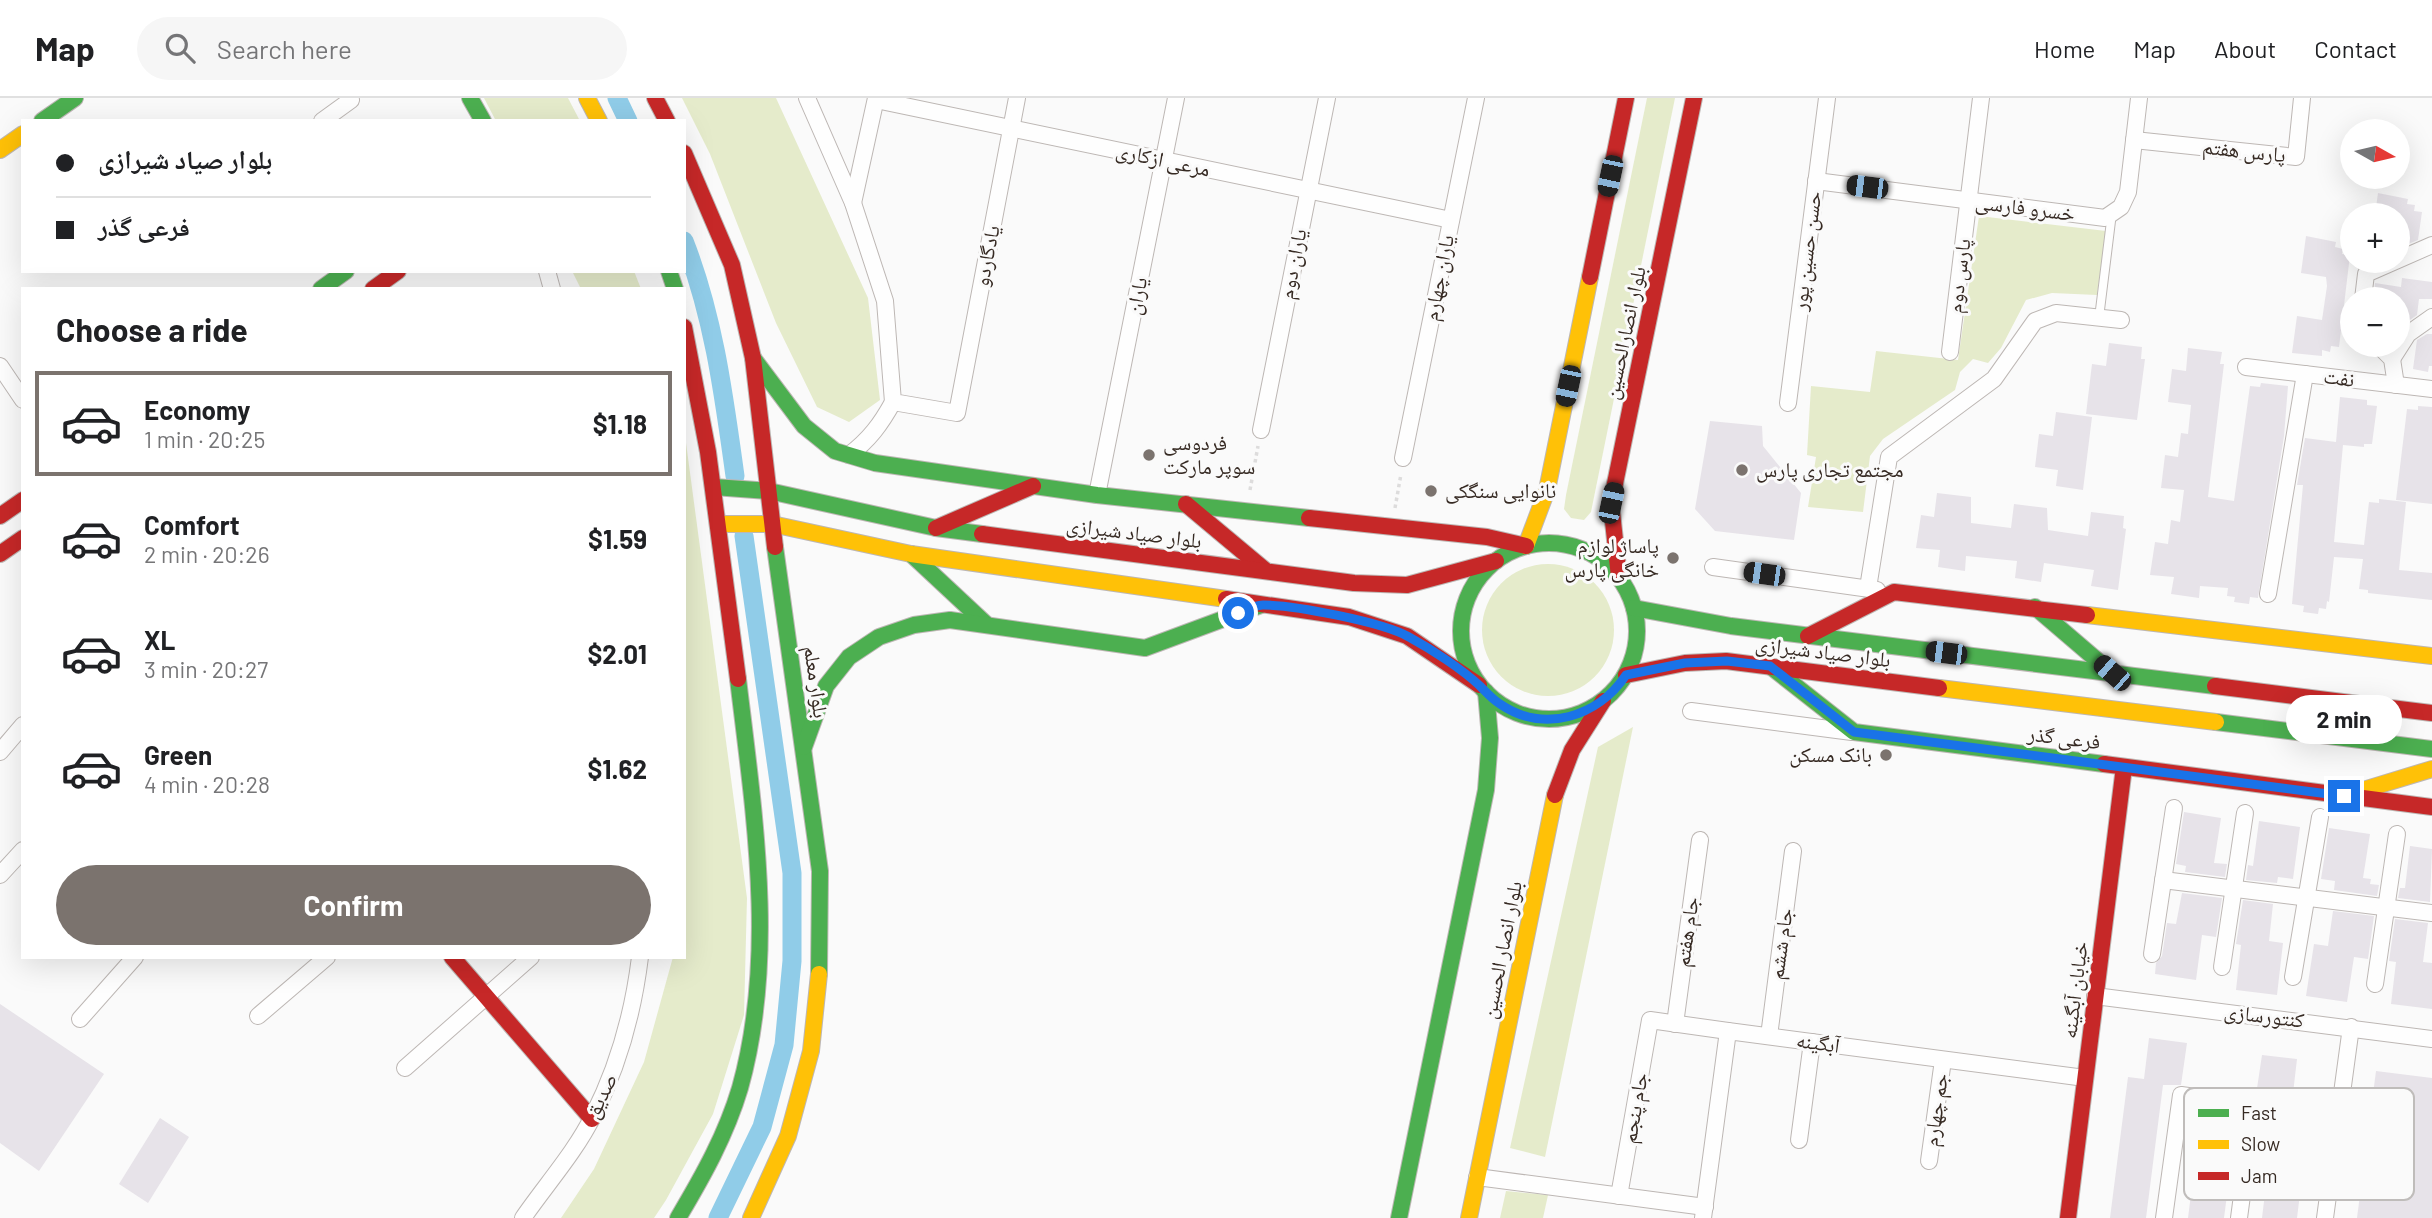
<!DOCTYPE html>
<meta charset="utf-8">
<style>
body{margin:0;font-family:Barlow,"Noto Naskh Arabic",sans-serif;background:#f6f6f6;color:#202124;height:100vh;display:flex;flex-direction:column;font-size:26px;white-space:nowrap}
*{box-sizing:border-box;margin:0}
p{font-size:23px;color:#757577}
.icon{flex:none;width:38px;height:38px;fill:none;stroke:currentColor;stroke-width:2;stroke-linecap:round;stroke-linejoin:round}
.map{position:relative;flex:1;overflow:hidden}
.side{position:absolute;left:21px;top:189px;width:665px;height:672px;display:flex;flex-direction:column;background:#fff;border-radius:0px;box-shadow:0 7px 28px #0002}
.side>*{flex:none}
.hud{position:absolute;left:21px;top:21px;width:665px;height:154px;border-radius:0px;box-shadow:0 7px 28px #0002;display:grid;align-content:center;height:154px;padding:0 35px;background:#fff}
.needle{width:46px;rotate:98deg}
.fabs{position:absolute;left:2340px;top:21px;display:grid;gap:14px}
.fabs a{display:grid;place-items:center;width:70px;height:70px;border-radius:50%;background:#fff;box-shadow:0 7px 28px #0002;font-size:35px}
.end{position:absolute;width:32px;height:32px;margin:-16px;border:9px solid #1a73e8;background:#fff;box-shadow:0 0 0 4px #fff}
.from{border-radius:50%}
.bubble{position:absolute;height:49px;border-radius:24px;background:#fff;box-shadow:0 7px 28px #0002;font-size:23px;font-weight:700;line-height:49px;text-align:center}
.car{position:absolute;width:21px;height:42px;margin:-21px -10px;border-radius:9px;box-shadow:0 0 5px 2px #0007;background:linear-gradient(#222 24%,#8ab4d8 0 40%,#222 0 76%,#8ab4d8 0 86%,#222 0)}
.hud b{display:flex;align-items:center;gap:24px;height:66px;font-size:26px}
.hud b+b{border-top:2px solid #e0e0e0}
.hud i{width:18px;height:18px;background:#202124}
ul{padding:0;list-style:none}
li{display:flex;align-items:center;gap:21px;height:105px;margin:0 14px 10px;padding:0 21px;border:4px solid transparent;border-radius:0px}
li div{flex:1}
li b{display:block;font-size:26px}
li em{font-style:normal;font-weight:700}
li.active{border-color:#7b736e}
li>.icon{width:63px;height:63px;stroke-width:1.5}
h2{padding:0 35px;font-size:32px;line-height:84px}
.button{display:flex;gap:14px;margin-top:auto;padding:14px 35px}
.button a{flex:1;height:80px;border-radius:42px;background:#7b736e;color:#fff;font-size:28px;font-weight:700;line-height:80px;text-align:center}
header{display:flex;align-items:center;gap:42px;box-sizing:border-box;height:98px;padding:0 35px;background:#fff;border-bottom:2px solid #e0e0e0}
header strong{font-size:33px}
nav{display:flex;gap:38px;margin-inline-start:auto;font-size:24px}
.search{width:490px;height:63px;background:#f6f6f6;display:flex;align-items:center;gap:18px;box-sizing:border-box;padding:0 24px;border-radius:38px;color:#757577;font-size:26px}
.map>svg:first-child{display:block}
.green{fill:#e5ebcb}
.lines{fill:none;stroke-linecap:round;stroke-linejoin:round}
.canal{stroke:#90cce8;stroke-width:19}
.building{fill:#e7e3e9}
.lane-casing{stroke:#bdb7b4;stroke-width:10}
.street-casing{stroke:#bdb7b4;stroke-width:18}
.fast-casing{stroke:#bdb7b4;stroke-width:18}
.slow-casing{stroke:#bdb7b4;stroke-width:18}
.jam-casing{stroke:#bdb7b4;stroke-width:18}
.path{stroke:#dddcdc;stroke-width:3.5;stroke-dasharray:3.5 3.5;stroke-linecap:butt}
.lane{stroke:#fefefe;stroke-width:8}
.street{stroke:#fefefe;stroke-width:16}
.fast{stroke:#4caf50;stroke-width:16}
.slow{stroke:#ffc107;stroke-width:16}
.jam{stroke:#c62828;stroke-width:16}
.route{stroke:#1a73e8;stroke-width:9}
.poi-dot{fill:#7b736e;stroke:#fafafa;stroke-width:2.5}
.labels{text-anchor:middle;stroke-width:6;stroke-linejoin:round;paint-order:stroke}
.street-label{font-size:21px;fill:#362a23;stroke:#fafafa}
.poi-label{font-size:21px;fill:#362a23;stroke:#fafafa;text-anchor:start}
.key{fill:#fafafa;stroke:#bfbcba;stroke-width:2}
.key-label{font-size:19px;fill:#362a23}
</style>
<header>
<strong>Map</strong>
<div class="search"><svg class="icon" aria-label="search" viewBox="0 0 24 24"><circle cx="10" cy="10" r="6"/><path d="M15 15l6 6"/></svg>Search here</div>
<nav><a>Home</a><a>Map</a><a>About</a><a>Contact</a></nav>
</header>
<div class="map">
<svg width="2432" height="1120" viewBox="0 0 2432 1120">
<rect width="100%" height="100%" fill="#fafafa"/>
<g class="green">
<path d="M 484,0 L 568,0 L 580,23 L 496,23 Z"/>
<path d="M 682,0 L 776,0 L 868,200 L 880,302 L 849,324 L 817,309 L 776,225 L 710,56 Z"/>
<path d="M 1647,0 L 1675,0 L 1591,414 L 1584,422 L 1571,420 L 1564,411 L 1566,397 Z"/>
<path d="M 1979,118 L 2106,133 L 2097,197 L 2052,195 L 2026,202 L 2001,250 L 1988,265 L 1973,261 L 1960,274 L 1955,292 L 1883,341 L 1870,358 L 1863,414 L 1808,409 L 1816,359 L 1807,357 L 1811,288 L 1870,294 L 1876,253 L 1958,262 Z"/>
<path d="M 572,173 L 634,173 L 641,191 L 581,191 Z"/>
<path d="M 684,330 L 747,800 L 744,917 L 713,1016 L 666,1102 L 654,1120 L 561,1120 L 594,1071 L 644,964 L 673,859 L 684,859 Z"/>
<circle cx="1548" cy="532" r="66"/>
<path d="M 1633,629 L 1545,1059 L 1510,1050 L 1598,649 Z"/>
<path d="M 1506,1093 L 1548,1097 L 1543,1120 L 1500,1120 Z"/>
</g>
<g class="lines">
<g class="canal">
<path d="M 617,0 L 628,23"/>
<path d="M 684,143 C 714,219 724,299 735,378"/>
<path d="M 718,1120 L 762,1029 L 784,947 L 792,863 L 792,775 L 744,438"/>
</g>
</g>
<g class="building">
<path d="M 2378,95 L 2408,101 L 2407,106 L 2415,107 L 2414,113 L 2422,114 L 2418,142 L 2408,146 L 2398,145 L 2398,117 L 2375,117 Z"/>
<path d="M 2306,138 L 2336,144 L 2335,149 L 2343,151 L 2342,156 L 2350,157 L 2339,249 L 2331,248 L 2330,254 L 2322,252 L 2322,258 L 2292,255 L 2297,218 L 2322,222 L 2327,188 L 2326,179 L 2301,175 Z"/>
<path d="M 2402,180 L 2432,184 L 2432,201 L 2419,201 L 2417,217 L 2404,226 L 2398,225 L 2398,201 L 2374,201 L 2375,185 L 2401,189 Z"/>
<path d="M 2427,236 L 2432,236 L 2432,268 L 2429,268 L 2428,274 L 2413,271 L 2417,242 Z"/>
<path d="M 2109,245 L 2142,249 L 2141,261 L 2145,261 L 2137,322 L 2086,316 L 2092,266 L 2106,268 Z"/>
<path d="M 2188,250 L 2222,254 L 2220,266 L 2224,266 L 2208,399 L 2234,403 L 2250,288 L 2260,289 L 2261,285 L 2288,288 L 2284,338 L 2258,500 L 2250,499 L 2249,506 L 2234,504 L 2235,499 L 2227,498 L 2228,490 L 2200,488 L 2199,500 L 2171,496 L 2174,479 L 2150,477 L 2155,444 L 2168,446 L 2171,422 L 2180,424 L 2184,392 L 2161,390 L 2165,357 L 2178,359 L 2181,335 L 2188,336 L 2191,307 L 2168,304 L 2172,271 L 2186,273 Z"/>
<path d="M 2340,299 L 2367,302 L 2367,307 L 2377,308 L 2372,346 L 2364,346 L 2364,349 L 2343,347 L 2334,444 L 2364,447 L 2369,404 L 2379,405 L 2379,401 L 2406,404 L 2399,472 L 2432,475 L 2432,502 L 2368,495 L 2368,492 L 2359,491 L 2363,461 L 2334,459 L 2329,504 L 2327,503 L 2326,511 L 2319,510 L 2318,516 L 2303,514 L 2304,508 L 2292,506 L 2303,387 L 2297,387 L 2305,340 L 2336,344 Z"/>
<path d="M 2418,308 L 2432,309 L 2432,406 L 2396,402 L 2407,311 L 2418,312 Z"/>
<path d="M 2056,314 L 2092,319 L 2083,392 L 2056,388 L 2058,372 L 2035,369 L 2039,336 L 2053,338 Z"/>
<path d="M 1710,323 L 1762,328 L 1763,348 L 1801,395 L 1794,442 L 1715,433 L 1695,411 Z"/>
<path d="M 1937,395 L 1971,399 L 1971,425 L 2011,430 L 2014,406 L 2047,410 L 2048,432 L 2088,438 L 2091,414 L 2124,418 L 2123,430 L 2126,431 L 2118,492 L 2091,488 L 2094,472 L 2044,465 L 2041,484 L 2015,480 L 2017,463 L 1966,458 L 1965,473 L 1938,469 L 1940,452 L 1916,450 L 1921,417 L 1934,419 Z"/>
<path d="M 2184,714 L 2221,720 L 2214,765 L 2227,766 L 2225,779 L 2185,774 L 2186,768 L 2176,766 Z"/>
<path d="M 2259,723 L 2300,729 L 2293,781 L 2278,779 L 2277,785 L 2246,782 L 2248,767 L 2253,768 Z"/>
<path d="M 2329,730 L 2370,736 L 2363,780 L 2371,781 L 2370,786 L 2379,787 L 2377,798 L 2334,792 L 2335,783 L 2321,781 Z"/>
<path d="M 2410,748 L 2432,751 L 2430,804 L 2398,800 L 2400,790 L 2405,790 Z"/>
<path d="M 2182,795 L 2222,800 L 2216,839 L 2202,837 L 2196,882 L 2155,876 L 2156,865 L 2162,858 L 2167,825 L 2176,826 Z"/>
<path d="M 2243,802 L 2273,806 L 2269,843 L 2283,845 L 2277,897 L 2236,892 L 2241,847 L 2236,846 Z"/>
<path d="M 2333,813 L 2374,818 L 2368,861 L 2354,859 L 2347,904 L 2306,898 L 2314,846 L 2328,848 Z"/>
<path d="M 2395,821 L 2428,825 L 2423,864 L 2432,865 L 2432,911 L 2391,906 L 2396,864 L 2389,863 Z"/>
<path d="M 0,906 L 104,976 L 39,1073 L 0,1045 Z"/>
<path d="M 2149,940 L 2187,945 L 2181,987 L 2163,987 L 2146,1120 L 2110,1120 L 2128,979 L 2144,981 Z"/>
<path d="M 2262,957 L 2297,961 L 2292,1004 L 2311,1007 L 2297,1120 L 2262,1120 L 2276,1004 L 2263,1002 L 2256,997 Z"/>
<path d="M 2376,973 L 2432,980 L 2432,1120 L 2357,1120 Z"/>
<path d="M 160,1020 L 189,1039 L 148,1105 L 119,1086 Z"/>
<path d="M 2200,1023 L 2236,1028 L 2224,1120 L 2188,1120 Z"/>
</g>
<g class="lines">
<g class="lane-casing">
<path id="lane" d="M 2099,220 L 2112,115"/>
</g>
<g class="street-casing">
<g id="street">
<path d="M 807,0 L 853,105 L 885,203 L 893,304 L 957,315 L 1017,0"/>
<path d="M 876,2 L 1451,122"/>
<path d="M 322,23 L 351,2"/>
<path d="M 2134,42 L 2296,59 L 2302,0"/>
<path d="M 1816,83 L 2105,120 L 2121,109 L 2128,94 L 2139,0"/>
<path d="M 853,105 L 876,0"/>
<path d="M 547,173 L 552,191"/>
<path d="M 2363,201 L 2366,176 L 2432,147"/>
<path d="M 2378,247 L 2392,261 L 2396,287"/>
<path d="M 1950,254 L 1981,0"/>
<path d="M 2392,261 L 2408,236 L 2432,219"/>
<path d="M 0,268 L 23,302"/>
<path d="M 2246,269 L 2432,291"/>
<path d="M 1788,305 L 1827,0"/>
<path d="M 1261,332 L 1327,0"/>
<path d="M 849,357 C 869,342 881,326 893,304"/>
<path d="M 1403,360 L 1476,0"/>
<path d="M 1097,397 L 1176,0"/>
<path d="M 1713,469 L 1877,492"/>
<path d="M 1868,490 L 1889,359 L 1994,281 L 2035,223 L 2056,215 L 2121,222"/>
<path d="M 2268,496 L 2305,276"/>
<path d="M 1691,613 L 1852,634"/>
<path d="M 0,654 L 23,627"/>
<path d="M 0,777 L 23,752"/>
<path d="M 2163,782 L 2432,815"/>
<path d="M 2152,856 L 2174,710"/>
<path d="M 2222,869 L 2245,715"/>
<path d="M 2293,879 L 2320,719"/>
<path d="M 2375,886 L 2397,736"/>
<path d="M 2095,898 L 2432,941"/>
<path d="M 258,918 L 327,859"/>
<path d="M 80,921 L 135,859"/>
<path d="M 1675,926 L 1700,742"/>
<path d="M 1769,938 L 1793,753"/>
<path d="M 405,970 L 531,859"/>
<path d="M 1799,1042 L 1812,944"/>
<path d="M 1929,1063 L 1943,962"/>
<path d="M 1477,1079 L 1705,1109"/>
<path d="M 1619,1098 L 1650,922 L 1728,933"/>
<path d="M 523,1120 C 545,1088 576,1053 593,1018 C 619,967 633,916 640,859"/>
<path d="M 1703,1120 L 1728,933 L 2085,980"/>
<path d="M 2164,1120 L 2181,997 L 2254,1007 L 2239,1120"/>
<path d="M 2325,1120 L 2351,929"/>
</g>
</g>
<g class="fast-casing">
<g id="fast">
<path d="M 470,0 L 483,23"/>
<path d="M 42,23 L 75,0"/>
<path d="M 669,173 L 675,191"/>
<path d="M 321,191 L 346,173"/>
<path d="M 753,260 L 804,328 L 835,353 L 875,365 L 1097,397 L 1309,420"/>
<path d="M 714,389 L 769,393 L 936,430 L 982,436"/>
<circle cx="1549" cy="533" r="88"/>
<path d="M 775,449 L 820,773 L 819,876"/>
<path d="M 911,456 L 986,526"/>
<path d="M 2035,509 L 2112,575"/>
<path d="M 1634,510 L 1731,528 L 2215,588"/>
<path d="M 1770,568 L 1854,634 L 2104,666"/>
<path d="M 2216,624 L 2432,651"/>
<path d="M 804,649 L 826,588 L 849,559 L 879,539 L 914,527 L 950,522 L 1145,550 L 1261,507"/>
<path d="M 678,1120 C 703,1078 726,1037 740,990 C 777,858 754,715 738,581"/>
<path d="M 1399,1120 L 1486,692 L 1490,640 L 1486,594"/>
</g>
</g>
<g class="slow-casing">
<g id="slow">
<path d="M 587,0 L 599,23"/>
<path d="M 0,52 L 23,36"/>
<path d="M 719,426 L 772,426 L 911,456 L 1226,501"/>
<path d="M 1526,448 L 1547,392 L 1590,179"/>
<path d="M 2087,517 L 2432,558"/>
<path d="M 1939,590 L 2216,624"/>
<path d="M 2350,696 L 2432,671"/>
<path d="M 751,1120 L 788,1038 L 811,953 L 819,876"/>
<path d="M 1469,1120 L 1555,697"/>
</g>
</g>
<g class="jam-casing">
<g id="jam">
<path d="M 655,0 L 667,23"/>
<path d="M 684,55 L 732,167 L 753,260 L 775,449"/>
<path d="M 1590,179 L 1626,0"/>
<path d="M 373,191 L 398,173"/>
<path d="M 684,229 L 708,354 L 738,581"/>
<path d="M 1186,406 L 1266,473"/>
<path d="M 0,418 L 23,402"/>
<path d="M 1309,420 L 1487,439 L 1526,448"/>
<path d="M 936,430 L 1033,388"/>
<path d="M 982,436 L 1354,485 L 1407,487 L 1496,463"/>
<path d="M 0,456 L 23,440"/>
<path d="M 1619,479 L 1611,405 L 1694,0"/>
<path d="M 1226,501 L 1349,519 L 1407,538 L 1479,587"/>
<path d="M 1808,538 L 1894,494 L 2087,517"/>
<path d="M 1626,577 L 1685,565 L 1726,563 L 1939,590"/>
<path d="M 2215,588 L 2432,615"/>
<path d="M 2104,666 L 2432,709"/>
<path d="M 1555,697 L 1572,652 L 1603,603"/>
<path d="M 452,859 L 592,1021"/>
<path d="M 2068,1120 L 2124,669"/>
</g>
</g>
<g class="path">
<path d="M 1250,392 L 1258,348"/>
<path d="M 1395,410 L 1401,376"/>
</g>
<use href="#lane" class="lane"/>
<use href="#street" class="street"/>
<use href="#fast" class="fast"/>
<use href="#slow" class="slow"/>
<use href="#jam" class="jam"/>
</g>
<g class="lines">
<path class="route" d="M 1238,515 C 1245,512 1255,507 1263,507 C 1294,507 1383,524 1409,539 C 1431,551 1462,571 1480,588 C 1486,594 1492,601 1500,606 C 1544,636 1598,619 1626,577 L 1685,565 L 1727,563 L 1770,568 L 1854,634 L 2344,698"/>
</g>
<g class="poi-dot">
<circle cx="1149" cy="357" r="7"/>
<circle cx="1742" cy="372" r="7"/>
<circle cx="1431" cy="393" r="7"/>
<circle cx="1673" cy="460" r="7"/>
<circle cx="1886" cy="657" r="7"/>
</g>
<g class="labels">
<g class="street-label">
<text transform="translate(2244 53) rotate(6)" y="7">پارس هفتم</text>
<text transform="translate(1163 62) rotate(12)" y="7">مرعی ازکاری</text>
<text transform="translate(2025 110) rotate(7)" y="7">خسرو فارسی</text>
<text transform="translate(1807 153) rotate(-83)" y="7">حسن حسین پور</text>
<text transform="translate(987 158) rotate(-79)" y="7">یادگار‌دو</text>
<text transform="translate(1293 166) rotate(-79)" y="7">یاران دوم</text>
<text transform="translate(1959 178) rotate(-83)" y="7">پارس دوم</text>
<text transform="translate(1439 180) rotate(-79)" y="7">یاران چهارم</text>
<text transform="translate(1137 198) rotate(-79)" y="7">یاران</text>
<text transform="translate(1625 235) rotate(-78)" y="7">بلوار انصارالحسین</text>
<text transform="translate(2339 280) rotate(7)" y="7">نفت</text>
<text transform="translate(1134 435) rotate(7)" y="7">بلوار صیاد شیرازی</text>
<text transform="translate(1823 554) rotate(7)" y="7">بلوار صیاد شیرازی</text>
<text transform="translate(816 584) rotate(82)" y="7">بلوار معلم</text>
<text transform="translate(2064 640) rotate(7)" y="7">فرعی گذر</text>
<text transform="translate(1687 834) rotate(-82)" y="7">جام هفتم</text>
<text transform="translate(1781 846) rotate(-82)" y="7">جام ششم</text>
<text transform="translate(1502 852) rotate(-79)" y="7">بلوار انصار الحسین</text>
<text transform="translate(2075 892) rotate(-83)" y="7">خیابان آبگینه</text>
<text transform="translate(2264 918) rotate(7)" y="7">کنتورسازی</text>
<text transform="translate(1818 945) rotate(8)" y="7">آبگینه</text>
<text transform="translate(601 998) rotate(-64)" y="7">صدیق</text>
<text transform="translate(1635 1010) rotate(-80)" y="7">جام پنجم</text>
<text transform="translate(1936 1012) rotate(-82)" y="7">جم چهارم</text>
</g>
<g class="poi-label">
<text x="1163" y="352">فردوسی<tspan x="1163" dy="24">سوپر مارکت</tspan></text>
<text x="1756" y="379">مجتمع تجاری پارس</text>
<text x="1445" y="400">نانوایی سنگکی</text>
<text x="1659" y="455" text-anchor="end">پاساژ لوازم<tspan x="1659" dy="24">خانگی پارس</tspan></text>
<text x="1872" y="664" text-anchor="end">بانک مسکن</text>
</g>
</g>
<rect x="2184" y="990" width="230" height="112" rx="10" class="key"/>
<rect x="2198" y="1011" width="31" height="8" fill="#4caf50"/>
<rect x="2198" y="1042" width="31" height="9" fill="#ffc107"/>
<rect x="2198" y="1074" width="31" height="8" fill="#c62828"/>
<g class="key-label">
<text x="2241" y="1022">Fast</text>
<text x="2241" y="1053">Slow</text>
<text x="2241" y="1085">Jam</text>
</g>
</svg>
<div class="fabs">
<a><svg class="needle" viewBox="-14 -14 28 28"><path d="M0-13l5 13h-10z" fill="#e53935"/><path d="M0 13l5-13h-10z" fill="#757577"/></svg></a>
<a>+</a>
<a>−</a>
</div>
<i class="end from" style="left:1238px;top:515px"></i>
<i class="end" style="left:2344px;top:698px"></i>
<div class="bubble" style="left:2286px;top:597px;width:116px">2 min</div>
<i class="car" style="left:1610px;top:78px;rotate:192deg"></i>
<i class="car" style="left:1867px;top:89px;rotate:277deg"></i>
<i class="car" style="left:1568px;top:288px;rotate:192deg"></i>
<i class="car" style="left:1611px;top:405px;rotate:12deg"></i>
<i class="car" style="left:1764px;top:476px;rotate:278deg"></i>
<i class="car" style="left:1946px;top:555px;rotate:277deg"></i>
<i class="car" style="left:2112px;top:575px;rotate:311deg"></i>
<div class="hud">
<b><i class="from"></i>بلوار صیاد شیرازی</b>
<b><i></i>فرعی گذر</b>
</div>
<section class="side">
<h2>Choose a ride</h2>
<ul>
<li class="active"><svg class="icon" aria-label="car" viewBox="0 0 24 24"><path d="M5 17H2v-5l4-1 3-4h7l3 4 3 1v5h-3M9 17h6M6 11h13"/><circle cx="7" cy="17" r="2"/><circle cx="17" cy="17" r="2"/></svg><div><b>Economy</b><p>1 min · 20:25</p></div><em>$1.18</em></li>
<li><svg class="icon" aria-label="car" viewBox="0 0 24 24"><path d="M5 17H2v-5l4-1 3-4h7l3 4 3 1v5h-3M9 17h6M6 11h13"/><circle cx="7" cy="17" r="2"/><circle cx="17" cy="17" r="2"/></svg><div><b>Comfort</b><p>2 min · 20:26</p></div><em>$1.59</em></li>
<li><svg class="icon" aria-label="car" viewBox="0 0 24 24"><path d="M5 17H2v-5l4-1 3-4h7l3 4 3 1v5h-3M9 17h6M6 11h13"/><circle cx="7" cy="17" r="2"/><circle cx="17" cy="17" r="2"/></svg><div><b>XL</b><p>3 min · 20:27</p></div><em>$2.01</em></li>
<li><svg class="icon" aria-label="car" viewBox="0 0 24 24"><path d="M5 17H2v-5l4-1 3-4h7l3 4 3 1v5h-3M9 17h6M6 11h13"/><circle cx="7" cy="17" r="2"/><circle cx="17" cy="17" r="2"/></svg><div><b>Green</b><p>4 min · 20:28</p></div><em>$1.62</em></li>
</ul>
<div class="button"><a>Confirm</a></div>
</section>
</div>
